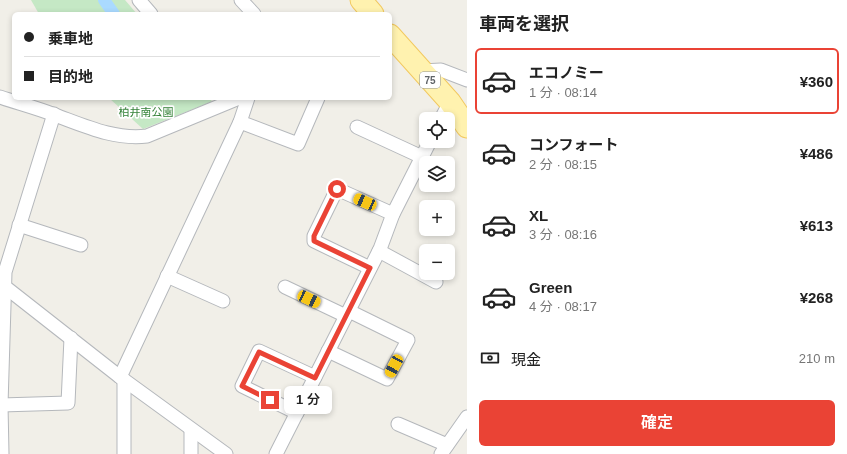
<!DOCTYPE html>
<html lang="ja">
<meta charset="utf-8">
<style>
body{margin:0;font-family:Helvetica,"Noto Sans JP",sans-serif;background:#f6f6f6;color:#222;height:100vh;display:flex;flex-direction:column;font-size:15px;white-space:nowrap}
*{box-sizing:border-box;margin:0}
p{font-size:13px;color:#767676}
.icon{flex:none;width:22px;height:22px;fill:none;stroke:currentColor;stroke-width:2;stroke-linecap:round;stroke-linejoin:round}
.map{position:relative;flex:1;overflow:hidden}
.sheet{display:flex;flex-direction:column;background:#fff;width:380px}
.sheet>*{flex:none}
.top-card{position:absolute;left:12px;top:12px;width:380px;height:88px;border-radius:6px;box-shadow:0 2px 6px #0003;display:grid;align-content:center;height:88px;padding:0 12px;background:#fff}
.buttons{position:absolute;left:419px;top:112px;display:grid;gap:8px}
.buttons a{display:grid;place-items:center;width:36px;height:36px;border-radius:6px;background:#fff;box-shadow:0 2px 6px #0003;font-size:20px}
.end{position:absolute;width:18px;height:18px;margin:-9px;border:5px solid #ea4335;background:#fff;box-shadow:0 0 0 2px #fff}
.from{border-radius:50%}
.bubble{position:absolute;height:28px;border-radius:6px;background:#fff;box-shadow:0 2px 6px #0003;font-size:13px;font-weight:600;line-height:28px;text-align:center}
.car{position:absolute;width:12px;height:24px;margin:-12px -6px;border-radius:5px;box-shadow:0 0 3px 1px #0007;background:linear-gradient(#f5c518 24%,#345 0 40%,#f5c518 0 76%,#345 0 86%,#f5c518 0)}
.top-card b{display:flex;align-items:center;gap:14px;height:38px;font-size:15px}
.top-card b+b{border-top:1px solid #e0e0e0}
.top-card i{width:10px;height:10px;background:#222}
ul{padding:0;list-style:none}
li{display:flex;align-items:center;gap:12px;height:66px;margin:0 8px 6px;padding:0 4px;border:2px solid transparent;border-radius:6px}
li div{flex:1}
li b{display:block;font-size:15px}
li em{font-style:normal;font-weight:600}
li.on{border-color:#ea4335}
li>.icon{width:36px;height:36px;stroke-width:1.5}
h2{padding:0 12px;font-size:18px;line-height:48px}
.pay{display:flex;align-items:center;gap:10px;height:44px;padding:0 12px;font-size:15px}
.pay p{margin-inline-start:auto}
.cta{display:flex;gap:8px;margin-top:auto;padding:8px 12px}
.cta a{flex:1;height:46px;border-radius:6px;background:#ea4335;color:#fff;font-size:16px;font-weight:600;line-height:46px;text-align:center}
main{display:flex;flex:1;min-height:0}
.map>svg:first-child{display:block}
.green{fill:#c5e8c5}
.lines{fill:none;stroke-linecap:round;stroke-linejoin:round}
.canal{stroke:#aadaff;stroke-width:12}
.minor-casing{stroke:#b5b8bc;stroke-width:15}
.primary-casing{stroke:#f2c960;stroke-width:23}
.minor{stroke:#fff;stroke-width:13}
.primary{stroke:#fff2af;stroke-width:21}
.route{stroke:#ea4335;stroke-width:5}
.labels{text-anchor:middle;stroke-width:3.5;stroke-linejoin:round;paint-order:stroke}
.shield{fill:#fff;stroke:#8f9295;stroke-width:1}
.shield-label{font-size:10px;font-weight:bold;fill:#5f6368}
.park-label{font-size:11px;fill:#348238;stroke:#fff}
</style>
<main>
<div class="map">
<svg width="467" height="454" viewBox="0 0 467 454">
<rect width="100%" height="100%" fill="#f1efe8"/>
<g class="green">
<path d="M 31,0 L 125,0 L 137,14 L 39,14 Z"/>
<path d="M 109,98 L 212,98 L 211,102 L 143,129 Z"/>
</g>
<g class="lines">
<path class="canal" d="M 104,0 L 114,14"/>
<g class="minor-casing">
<g id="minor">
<path d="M 139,0 L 151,14"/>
<path d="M 241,0 L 254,14"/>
<path d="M 422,71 L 441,70 L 467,80"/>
<path d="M 0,97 C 18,103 37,108 55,115 C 85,126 115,140 147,136 L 239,98"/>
<path d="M 441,119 L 450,102"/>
<path d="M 240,122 L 298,144 L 318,98"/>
<path d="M 357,127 L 422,157"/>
<path d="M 19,225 L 81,245"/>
<path d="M 379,251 L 436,282"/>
<path d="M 370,268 L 314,241 L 314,236 L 337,189 L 393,214"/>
<path d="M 167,276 L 223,301"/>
<path d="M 4,286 L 120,377 L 226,454"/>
<path d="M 285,287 L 346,316"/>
<path d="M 328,351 L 387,379 L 408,340 L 349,311"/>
<path d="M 120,377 L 240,122 L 248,98"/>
<path d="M 124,380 L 124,454"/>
<path d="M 1,405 L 68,403 L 71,338"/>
<path d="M 297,413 L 242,386 L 259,351 L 315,377"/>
<path d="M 398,424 L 447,445"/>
<path d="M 191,430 L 191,454"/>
<path d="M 2,454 L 1,405 L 5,272 L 54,114"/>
<path d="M 276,454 L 380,249 L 393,214 L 430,141"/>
<path d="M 441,454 L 467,417"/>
</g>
</g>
<g class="primary-casing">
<g id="primary">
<path d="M 361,0 L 373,14"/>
<path d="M 390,35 L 450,102 L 467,127"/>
</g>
</g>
<use href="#minor" class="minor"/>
<use href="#primary" class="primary"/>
</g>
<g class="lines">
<path class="route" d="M 270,400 L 242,386 L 259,352 L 315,378 L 370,268 L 314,241 L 314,236 L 337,189"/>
</g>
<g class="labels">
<rect class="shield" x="420" y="72" width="20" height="16" rx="3"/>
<g class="shield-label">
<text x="430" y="84">75</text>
</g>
<g class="park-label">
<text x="146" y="116">柏井南公園</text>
</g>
</g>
</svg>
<div class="buttons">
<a><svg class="icon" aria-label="locate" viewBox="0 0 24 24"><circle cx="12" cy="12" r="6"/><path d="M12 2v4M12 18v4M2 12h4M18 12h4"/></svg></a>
<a><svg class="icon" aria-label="layers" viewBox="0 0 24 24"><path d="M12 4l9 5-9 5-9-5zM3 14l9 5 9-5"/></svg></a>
<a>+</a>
<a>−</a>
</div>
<i class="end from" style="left:337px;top:189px"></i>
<i class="end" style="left:270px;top:400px"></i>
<div class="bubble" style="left:284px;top:386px;width:48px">1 分</div>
<i class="car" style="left:365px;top:202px;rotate:294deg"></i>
<i class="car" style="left:309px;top:299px;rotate:115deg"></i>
<i class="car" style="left:394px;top:366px;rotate:208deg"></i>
<div class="top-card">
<b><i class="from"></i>乗車地</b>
<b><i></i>目的地</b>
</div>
</div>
<section class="sheet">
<h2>車両を選択</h2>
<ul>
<li class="on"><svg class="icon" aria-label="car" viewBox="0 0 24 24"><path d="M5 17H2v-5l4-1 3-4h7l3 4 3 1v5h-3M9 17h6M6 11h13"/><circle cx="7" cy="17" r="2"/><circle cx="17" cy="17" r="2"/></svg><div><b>エコノミー</b><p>1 分 · 08:14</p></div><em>¥360</em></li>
<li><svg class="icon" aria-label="car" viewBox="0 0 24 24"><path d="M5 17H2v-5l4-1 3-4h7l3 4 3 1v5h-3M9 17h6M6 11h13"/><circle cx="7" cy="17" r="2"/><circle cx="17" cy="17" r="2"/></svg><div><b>コンフォート</b><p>2 分 · 08:15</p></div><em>¥486</em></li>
<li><svg class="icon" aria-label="car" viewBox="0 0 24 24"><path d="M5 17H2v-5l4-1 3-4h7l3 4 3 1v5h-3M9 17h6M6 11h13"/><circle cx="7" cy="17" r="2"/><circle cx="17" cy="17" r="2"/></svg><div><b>XL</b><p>3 分 · 08:16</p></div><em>¥613</em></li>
<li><svg class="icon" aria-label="car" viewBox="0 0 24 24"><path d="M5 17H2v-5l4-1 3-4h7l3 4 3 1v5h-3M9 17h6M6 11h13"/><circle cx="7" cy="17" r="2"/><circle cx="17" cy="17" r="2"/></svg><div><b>Green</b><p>4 分 · 08:17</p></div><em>¥268</em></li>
</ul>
<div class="pay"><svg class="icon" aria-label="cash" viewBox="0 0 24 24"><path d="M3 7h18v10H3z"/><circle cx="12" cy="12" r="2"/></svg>現金<p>210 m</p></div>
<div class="cta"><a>確定</a></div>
</section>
</main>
